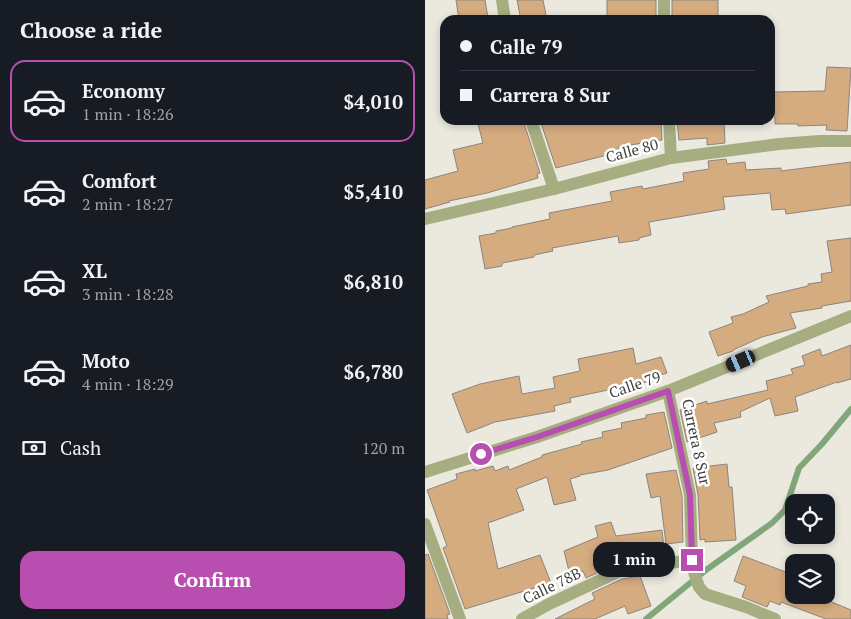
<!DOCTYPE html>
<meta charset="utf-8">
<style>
body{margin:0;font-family:"PT Serif",serif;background:#242831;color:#f1f3f6;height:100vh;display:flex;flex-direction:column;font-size:19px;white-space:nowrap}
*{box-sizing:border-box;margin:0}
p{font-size:16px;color:#9ea1a6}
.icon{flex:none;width:28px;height:28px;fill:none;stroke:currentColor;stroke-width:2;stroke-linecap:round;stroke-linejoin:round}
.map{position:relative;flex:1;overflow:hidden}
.drawer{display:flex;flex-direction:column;background:#171b24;width:425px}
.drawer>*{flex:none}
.guide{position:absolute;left:15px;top:15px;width:335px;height:110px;border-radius:15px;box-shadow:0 2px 8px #0003;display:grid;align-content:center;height:110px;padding:0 20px;background:#171b24}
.tools{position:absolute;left:360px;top:494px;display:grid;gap:10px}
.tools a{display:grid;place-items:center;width:50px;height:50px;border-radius:10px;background:#171b24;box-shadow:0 2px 8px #0003;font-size:25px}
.end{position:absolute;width:22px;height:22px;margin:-11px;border:6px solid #b84eb0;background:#fff;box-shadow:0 0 0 2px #fff}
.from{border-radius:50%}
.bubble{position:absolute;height:35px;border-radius:15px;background:#171b24;box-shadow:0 2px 8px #0003;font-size:16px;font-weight:800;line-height:35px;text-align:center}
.car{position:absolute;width:15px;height:30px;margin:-15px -8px;border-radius:6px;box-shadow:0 0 4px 1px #0007;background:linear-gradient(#222 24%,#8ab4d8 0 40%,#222 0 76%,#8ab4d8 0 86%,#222 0)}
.guide b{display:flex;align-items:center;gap:18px;height:48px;font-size:19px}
.guide b+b{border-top:1px solid #363941}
.guide i{width:12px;height:12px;background:#f1f3f6}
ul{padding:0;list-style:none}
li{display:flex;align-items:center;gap:15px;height:82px;margin:0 10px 8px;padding:0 10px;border:2px solid transparent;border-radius:15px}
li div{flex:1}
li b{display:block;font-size:19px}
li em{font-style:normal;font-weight:800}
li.active{border-color:#b84eb0}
li>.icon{width:45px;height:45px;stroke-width:1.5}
h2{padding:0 20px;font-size:22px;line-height:60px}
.pay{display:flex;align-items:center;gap:12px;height:55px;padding:0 20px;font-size:19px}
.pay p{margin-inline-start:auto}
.cta{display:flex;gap:10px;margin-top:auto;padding:10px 20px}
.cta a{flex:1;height:58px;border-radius:15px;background:#b84eb0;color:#fff;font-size:20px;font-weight:800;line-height:58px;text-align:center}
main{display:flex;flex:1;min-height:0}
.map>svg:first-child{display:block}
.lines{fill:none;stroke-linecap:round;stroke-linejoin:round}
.stream{stroke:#81a67a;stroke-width:6}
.building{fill:#d5ab80;stroke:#8c857e}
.minor{stroke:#a6ad81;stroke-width:12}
.route{stroke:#b84eb0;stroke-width:6}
.labels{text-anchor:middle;stroke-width:5;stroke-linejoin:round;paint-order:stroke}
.street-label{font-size:15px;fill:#3e3d39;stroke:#fff}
</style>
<main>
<section class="drawer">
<h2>Choose a ride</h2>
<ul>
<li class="active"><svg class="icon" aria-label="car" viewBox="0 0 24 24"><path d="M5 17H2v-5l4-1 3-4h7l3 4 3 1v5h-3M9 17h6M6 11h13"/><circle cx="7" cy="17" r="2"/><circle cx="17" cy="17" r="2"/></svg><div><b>Economy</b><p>1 min · 18:26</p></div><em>$4,010</em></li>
<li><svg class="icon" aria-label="car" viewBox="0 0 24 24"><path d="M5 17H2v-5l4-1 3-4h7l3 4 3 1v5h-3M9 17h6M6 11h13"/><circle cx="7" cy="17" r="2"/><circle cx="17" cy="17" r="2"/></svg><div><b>Comfort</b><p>2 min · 18:27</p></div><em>$5,410</em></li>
<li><svg class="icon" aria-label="car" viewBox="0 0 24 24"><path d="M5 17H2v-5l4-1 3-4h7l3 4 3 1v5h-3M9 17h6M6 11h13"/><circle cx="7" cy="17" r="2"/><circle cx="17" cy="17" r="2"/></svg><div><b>XL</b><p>3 min · 18:28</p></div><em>$6,810</em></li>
<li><svg class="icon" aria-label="car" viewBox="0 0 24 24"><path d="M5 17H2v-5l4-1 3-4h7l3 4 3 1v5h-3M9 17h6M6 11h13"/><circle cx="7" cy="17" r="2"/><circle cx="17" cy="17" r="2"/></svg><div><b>Moto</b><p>4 min · 18:29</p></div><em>$6,780</em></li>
</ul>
<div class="pay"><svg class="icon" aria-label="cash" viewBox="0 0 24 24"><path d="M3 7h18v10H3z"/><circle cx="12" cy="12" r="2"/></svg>Cash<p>120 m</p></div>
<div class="cta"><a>Confirm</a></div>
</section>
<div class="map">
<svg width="426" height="619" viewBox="0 0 426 619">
<rect width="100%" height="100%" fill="#ebe8de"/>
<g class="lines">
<path class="stream" d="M 221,619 L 281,570 L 347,523 L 360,510 L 374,468 L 397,444 L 426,409"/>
</g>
<g class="building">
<path d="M 31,0 L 60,0 L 63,18 L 61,18 L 61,20 L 34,20 Z"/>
<path d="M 92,0 L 118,0 L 122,20 L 96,20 Z"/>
<rect x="182" y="0" width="49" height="20"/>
<rect x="247" y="0" width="46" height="20"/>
<path d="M 402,67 L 426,68 L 422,131 L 401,130 L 402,125 L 373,126 L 373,124 L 350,124 L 349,92 L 400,91 Z"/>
<path d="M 52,120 L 98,120 L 115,173 L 112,174 L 113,178 L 62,193 L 24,201 L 25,202 L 0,209 L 0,180 L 33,171 L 28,150 L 58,143 Z"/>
<path d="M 115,120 L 236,120 L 237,140 L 193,147 L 194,152 L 131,168 Z"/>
<path d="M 252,120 L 299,120 L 300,143 L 282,145 L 282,138 L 254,140 Z"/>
<path d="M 301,159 L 302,164 L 320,162 L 321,170 L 356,168 L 356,171 L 426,162 L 426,205 L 361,214 L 360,209 L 347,210 L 345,193 L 298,197 L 300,209 L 224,222 L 226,235 L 214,238 L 214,240 L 194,243 L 193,236 L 127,248 L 128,251 L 109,255 L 109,257 L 77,263 L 77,266 L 60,269 L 54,236 L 71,233 L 71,231 L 87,228 L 87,227 L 125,219 L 124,213 L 187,201 L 185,192 L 217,186 L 218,189 L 259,181 L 258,173 L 284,169 L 283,161 Z"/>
<path d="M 426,238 L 426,301 L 397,306 L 397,308 L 365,313 L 371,328 L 337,337 L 308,350 L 308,351 L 293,356 L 284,332 L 308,323 L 306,317 L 318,314 L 344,302 L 341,296 L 383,286 L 383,284 L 397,282 L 396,274 L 407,272 L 402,241 Z"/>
<path d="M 426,345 L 426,379 L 412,383 L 412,382 L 370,397 L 373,411 L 350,416 L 345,398 L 315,412 L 316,417 L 289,423 L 292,432 L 262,442 L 255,410 L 282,401 L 282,404 L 343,390 L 341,381 L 368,374 L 366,369 L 380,365 L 377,356 L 395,349 L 397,356 Z"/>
<path d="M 208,348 L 211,364 L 236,357 L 242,373 L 225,378 L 226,381 L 145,398 L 146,402 L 129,406 L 130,411 L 70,422 L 42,433 L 27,394 L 55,384 L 94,376 L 97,394 L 130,388 L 128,377 L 155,371 L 153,359 Z"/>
<path d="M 239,412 L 247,448 L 183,470 L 155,475 L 155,476 L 145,479 L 151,500 L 129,505 L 122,477 L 91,489 L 99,510 L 63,523 L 73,569 L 115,555 L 126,583 L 40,609 L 18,548 L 22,546 L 2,490 L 32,479 L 31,474 L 50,469 L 50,471 L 68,466 L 70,471 L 83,466 L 84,470 L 117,457 L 117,455 L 157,444 L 156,442 L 178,437 L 177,432 L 197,428 L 196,423 L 221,418 L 221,415 Z"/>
<path d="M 302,464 L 304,487 L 307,487 L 311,540 L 280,542 L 280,539 L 275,540 L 273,495 L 268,468 Z"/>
<path d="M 251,470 L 257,496 L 258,542 L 241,544 L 235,496 L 226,498 L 221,474 Z"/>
<path d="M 186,522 L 191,536 L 237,530 L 239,548 L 207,552 L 210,560 L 192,564 L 161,578 L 158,571 L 145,575 L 139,551 L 173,537 L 170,526 Z"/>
<path d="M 3,554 L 25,614 L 22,615 L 23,619 L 0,619 L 0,555 Z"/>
<path d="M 318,556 L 369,575 L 369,595 L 390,595 L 426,610 L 426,619 L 401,619 L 356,602 L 355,605 L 345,601 L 342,607 L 317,597 L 321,586 L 309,581 Z"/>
<path d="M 215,576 L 226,606 L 203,614 L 200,606 L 170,619 L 130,619 L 170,599 L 167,593 L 197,579 Z"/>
</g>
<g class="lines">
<g class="minor">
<path d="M 77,0 L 80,20"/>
<path d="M 239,0 L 239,20"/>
<path d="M 106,120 L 129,189"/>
<path d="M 244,120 L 246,158"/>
<path d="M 0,219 L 129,189 L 246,158 L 354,144 L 395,141 L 426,141"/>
<path d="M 243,391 L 265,495 L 267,560 L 269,572 L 274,587 L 280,594 L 321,607 L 350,619"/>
<path d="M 0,472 L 112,437 L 243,391 L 426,316"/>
<path d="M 0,524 L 35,619"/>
<path d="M 97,619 L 124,604 L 195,571 L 223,566 L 267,560"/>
</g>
</g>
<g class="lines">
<path class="route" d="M 56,454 L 112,437 L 243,391 L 265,495 L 267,560"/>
</g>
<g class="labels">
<g class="street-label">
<text transform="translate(207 151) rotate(-15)" y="5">Calle 80</text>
<text transform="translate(210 385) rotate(-19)" y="5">Calle 79</text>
<text transform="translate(271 442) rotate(78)" y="5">Carrera 8 Sur</text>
<text transform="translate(127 586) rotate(-26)" y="5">Calle 78B</text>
</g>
</g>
</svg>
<div class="tools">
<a><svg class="icon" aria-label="locate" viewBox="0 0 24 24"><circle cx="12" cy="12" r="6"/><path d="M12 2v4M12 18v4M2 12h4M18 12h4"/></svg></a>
<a><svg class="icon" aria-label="layers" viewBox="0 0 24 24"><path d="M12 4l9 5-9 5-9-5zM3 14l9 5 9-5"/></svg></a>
</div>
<i class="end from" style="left:56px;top:454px"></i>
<i class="end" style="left:267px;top:560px"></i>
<div class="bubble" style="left:168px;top:542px;width:82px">1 min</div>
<i class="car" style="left:316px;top:361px;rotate:247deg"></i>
<div class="guide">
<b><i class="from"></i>Calle 79</b>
<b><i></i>Carrera 8 Sur</b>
</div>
</div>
</main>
